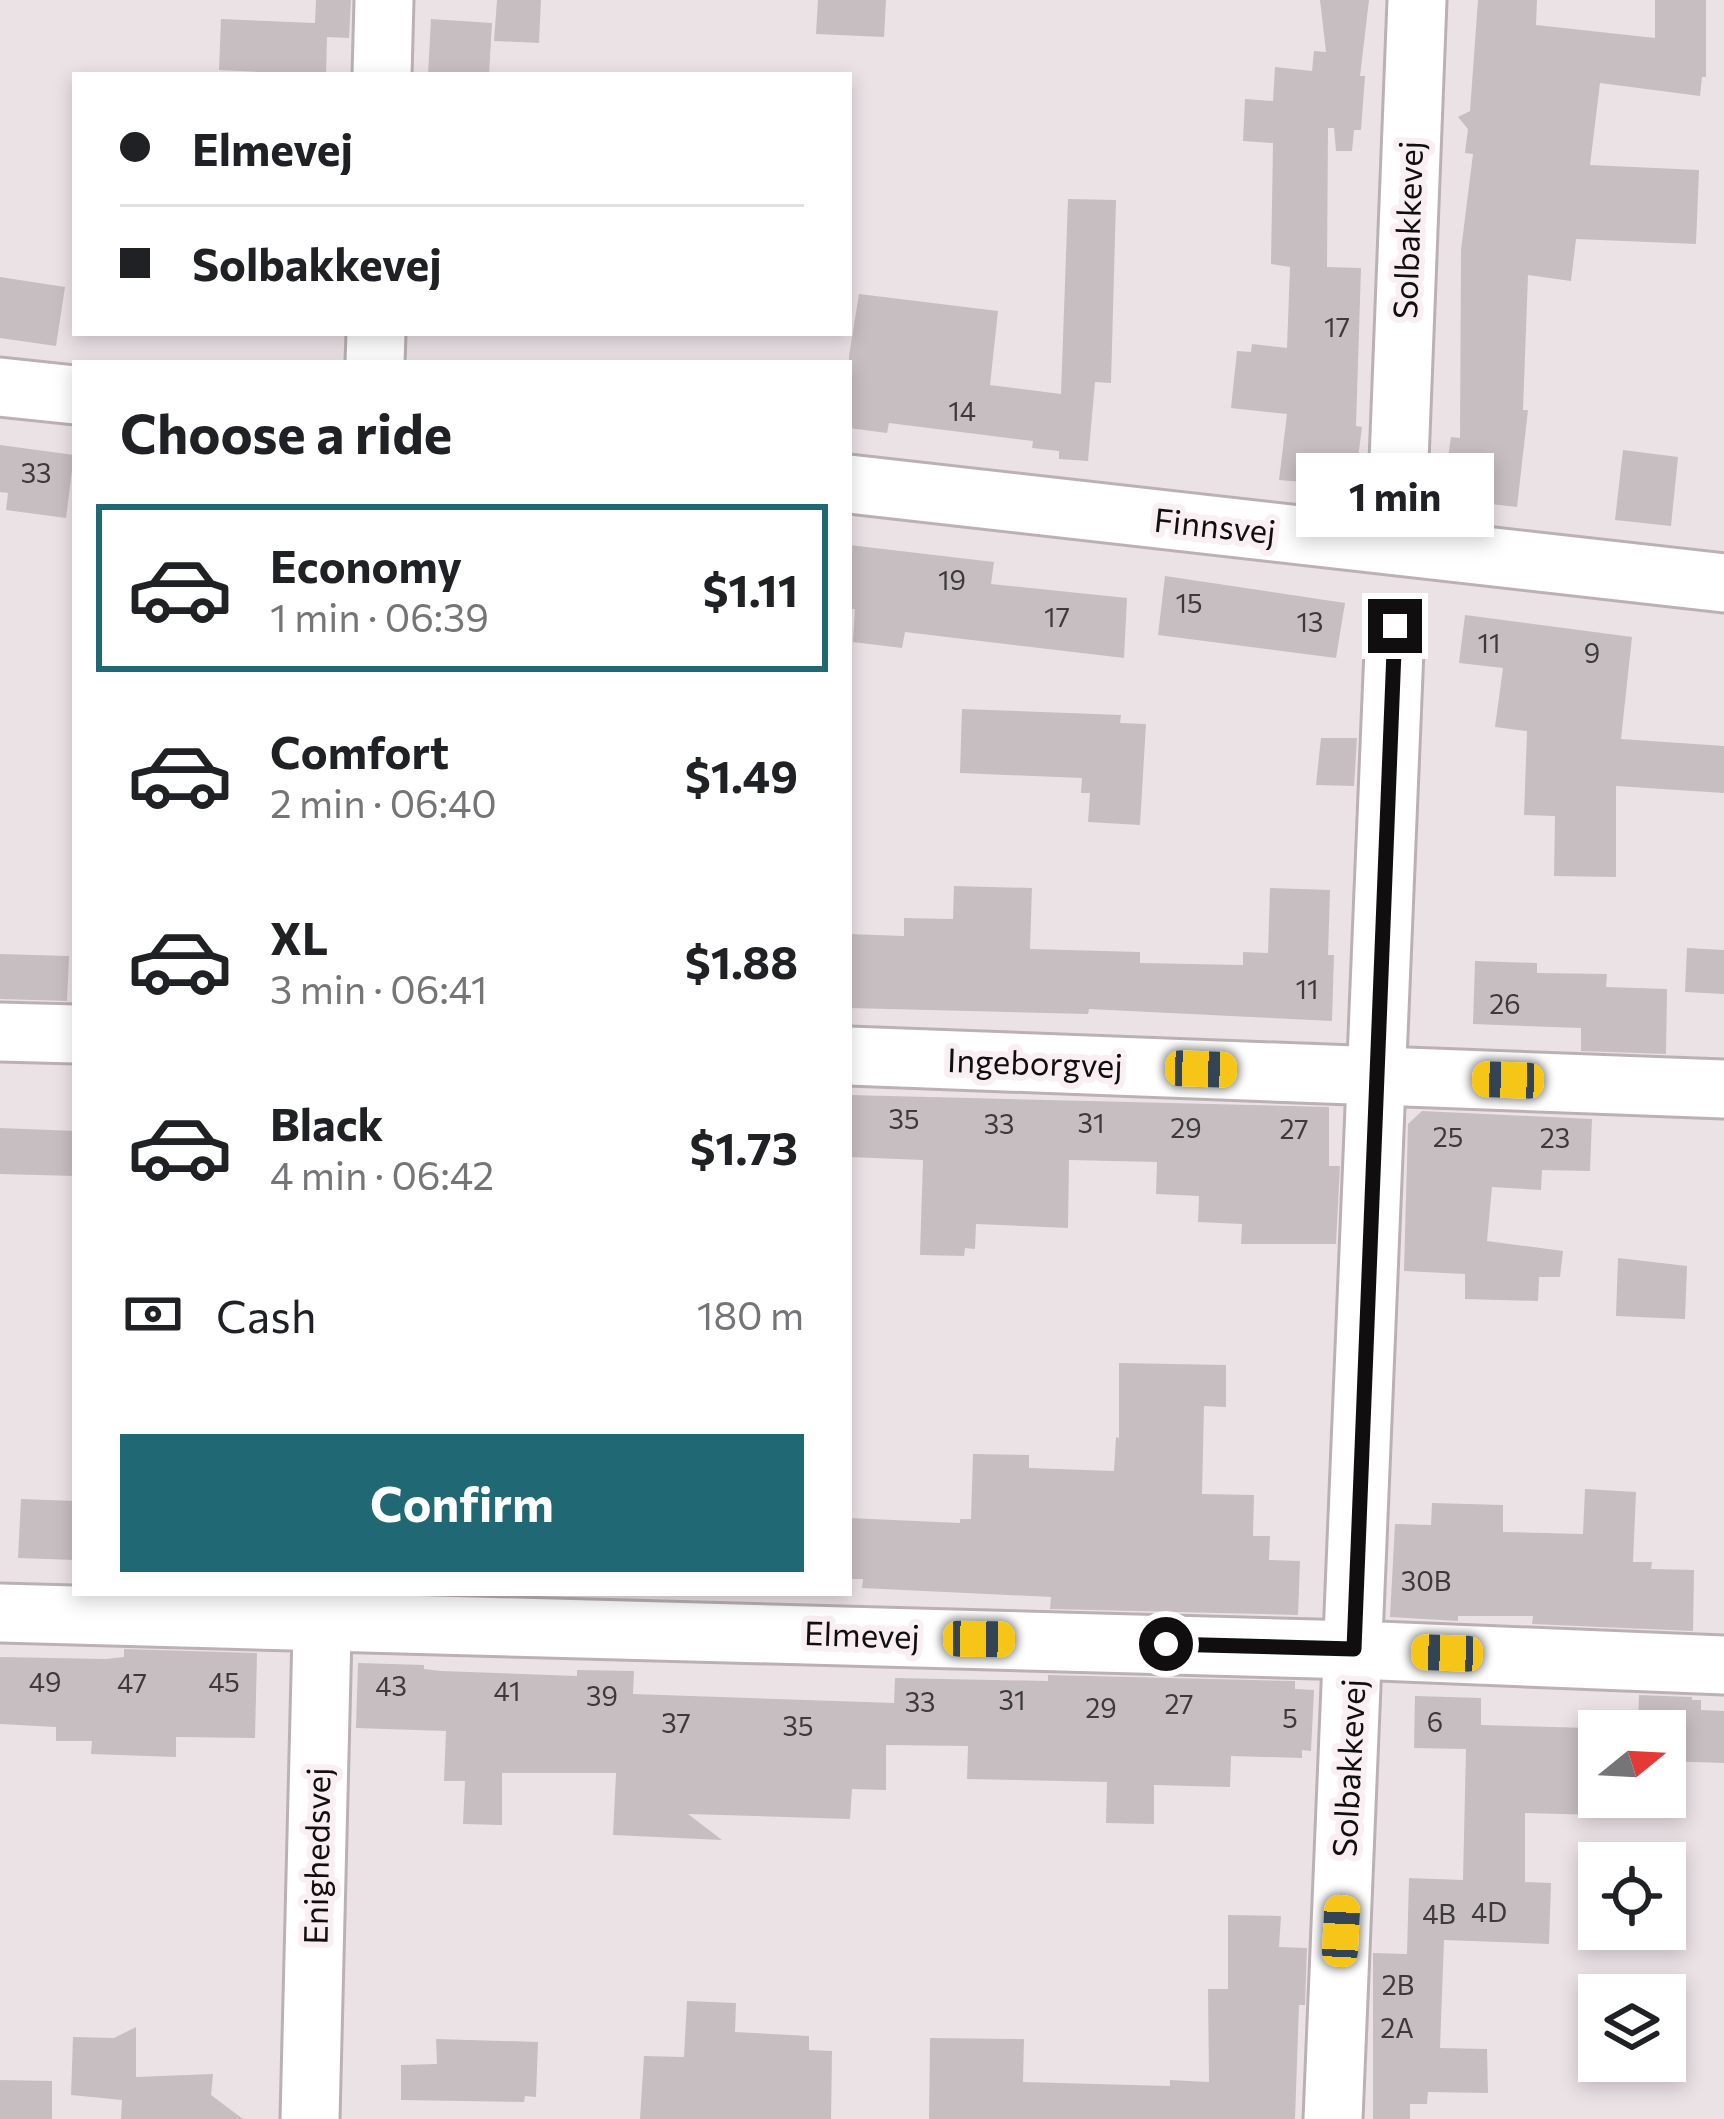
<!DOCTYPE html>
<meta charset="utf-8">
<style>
body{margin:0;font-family:Commissioner,sans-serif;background:#f2f2f2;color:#202124;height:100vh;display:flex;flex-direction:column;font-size:45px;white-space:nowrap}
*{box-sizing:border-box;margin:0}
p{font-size:39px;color:#757577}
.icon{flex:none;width:66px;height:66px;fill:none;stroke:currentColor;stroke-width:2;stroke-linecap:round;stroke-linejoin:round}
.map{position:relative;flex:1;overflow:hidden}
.drawer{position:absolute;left:72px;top:360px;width:780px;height:1236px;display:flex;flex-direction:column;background:#fff;border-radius:0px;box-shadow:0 6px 18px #0003}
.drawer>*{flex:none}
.guide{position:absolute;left:72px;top:72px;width:780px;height:264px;border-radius:0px;box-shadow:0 6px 18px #0003;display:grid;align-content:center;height:264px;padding:0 48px;background:#fff}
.needle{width:78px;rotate:72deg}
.controls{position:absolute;left:1578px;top:1710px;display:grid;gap:24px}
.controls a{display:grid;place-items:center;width:108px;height:108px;border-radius:0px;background:#fff;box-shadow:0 6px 18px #0003;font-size:60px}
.end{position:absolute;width:54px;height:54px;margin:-27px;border:15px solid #110e10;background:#fff;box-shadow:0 0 0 6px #fff}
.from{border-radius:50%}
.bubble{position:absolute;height:84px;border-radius:0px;background:#fff;box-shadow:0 6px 18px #0003;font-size:39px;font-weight:700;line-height:84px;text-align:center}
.car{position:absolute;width:36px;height:72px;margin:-36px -18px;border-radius:15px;box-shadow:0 0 9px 3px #0007;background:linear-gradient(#f5c518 24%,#345 0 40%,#f5c518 0 76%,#345 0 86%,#f5c518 0)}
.guide b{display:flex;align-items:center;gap:42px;height:114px;font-size:45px}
.guide b+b{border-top:3px solid #e0e0e0}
.guide i{width:30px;height:30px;background:#202124}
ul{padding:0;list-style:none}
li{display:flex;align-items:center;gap:36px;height:168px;margin:0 24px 18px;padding:0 24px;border:6px solid transparent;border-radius:0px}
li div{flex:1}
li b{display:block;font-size:45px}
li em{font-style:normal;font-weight:700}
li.selected{border-color:#1f6874}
li>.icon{width:108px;height:108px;stroke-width:1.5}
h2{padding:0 48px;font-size:54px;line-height:144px}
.pay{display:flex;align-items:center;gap:30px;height:132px;padding:0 48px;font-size:45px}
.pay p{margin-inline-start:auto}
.action{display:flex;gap:24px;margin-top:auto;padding:24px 48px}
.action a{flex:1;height:138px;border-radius:0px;background:#1f6874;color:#fff;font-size:48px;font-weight:700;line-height:138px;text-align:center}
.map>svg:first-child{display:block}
.building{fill:#c7bec2}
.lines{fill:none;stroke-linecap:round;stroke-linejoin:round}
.minor-casing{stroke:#bbb1b5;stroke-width:63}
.minor{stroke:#fff;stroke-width:57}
.route{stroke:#110e10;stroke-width:15}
.labels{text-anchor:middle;stroke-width:12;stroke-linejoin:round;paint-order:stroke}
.number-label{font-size:27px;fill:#3e3a3c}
.street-label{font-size:33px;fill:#110e10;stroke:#f9eff3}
</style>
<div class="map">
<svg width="1724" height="2119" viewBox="0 0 1724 2119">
<rect width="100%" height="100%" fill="#ebe2e6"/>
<g class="building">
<path d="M 316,0 L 351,0 L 349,38 L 327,37 L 326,75 L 219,70 L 221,19 L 315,23 Z"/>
<path d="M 497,0 L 541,0 L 539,43 L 494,41 Z"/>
<path d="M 818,0 L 886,0 L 884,37 L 816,34 Z"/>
<path d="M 1320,0 L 1369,0 L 1360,76 L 1365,76 L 1361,130 L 1354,130 L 1352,151 L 1336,151 L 1334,128 L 1328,128 L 1327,267 L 1361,268 L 1356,426 L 1362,427 L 1356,474 L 1342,473 L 1337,506 L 1330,505 L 1314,483 L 1279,480 L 1287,414 L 1231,408 L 1237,351 L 1251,352 L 1252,344 L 1287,348 L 1290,267 L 1271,264 L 1273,143 L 1243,141 L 1245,99 L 1273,101 L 1275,67 L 1312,71 L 1314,51 L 1326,52 Z"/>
<path d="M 1478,0 L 1537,0 L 1536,25 L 1655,38 L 1655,0 L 1706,0 L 1706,77 L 1702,77 L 1700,96 L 1600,83 L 1590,165 L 1699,170 L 1696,244 L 1576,239 L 1571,281 L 1528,275 L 1523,410 L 1528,410 L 1517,507 L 1455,500 L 1457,487 L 1444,485 L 1451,437 L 1460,438 L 1461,250 L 1473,154 L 1465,153 L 1468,129 L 1458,117 L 1470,111 Z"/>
<path d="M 431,19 L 492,23 L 489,75 L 428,75 Z"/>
<path d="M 1068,199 L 1116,200 L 1111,383 L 1095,382 L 1088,461 L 1059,459 L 1059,451 L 1032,448 L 1033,441 L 889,423 L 887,433 L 849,428 L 849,356 L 859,294 L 998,311 L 990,385 L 1061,394 Z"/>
<path d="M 0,277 L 65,287 L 56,346 L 0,338 Z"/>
<path d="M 0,445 L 74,455 L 66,518 L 6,510 L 8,493 L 0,492 Z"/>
<path d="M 1623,450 L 1678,457 L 1671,526 L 1615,520 Z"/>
<path d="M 849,545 L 994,562 L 991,584 L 1127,598 L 1124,658 L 905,632 L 902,648 L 853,642 L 855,609 L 849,609 Z"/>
<path d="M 1165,576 L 1345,603 L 1336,658 L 1158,635 Z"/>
<path d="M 1465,615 L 1632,637 L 1621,739 L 1724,746 L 1724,793 L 1616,786 L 1616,877 L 1554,876 L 1555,816 L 1524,815 L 1527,731 L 1495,727 L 1503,668 L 1459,663 Z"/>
<path d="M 962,709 L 1121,715 L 1120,723 L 1146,724 L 1140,825 L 1088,822 L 1090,793 L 1081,793 L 1082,778 L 960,773 Z"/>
<path d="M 1321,738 L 1357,738 L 1354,786 L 1316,785 Z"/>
<path d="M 954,886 L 1032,888 L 1030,949 L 1140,952 L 1140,963 L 1243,965 L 1243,952 L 1268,953 L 1270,888 L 1330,890 L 1328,955 L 1334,955 L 1332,1021 L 1089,1009 L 1088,1014 L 849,1008 L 849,934 L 904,936 L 904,918 L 953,919 Z"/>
<path d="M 1687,948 L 1724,950 L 1724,994 L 1685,992 Z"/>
<path d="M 0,954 L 69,956 L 67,1001 L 0,999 Z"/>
<path d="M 1475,961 L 1537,963 L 1537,973 L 1607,974 L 1606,987 L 1667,989 L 1666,1054 L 1581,1051 L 1581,1028 L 1473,1024 Z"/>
<path d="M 849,1095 L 1329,1107 L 1329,1166 L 1340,1166 L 1336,1244 L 1241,1244 L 1242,1224 L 1198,1222 L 1199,1196 L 1156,1194 L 1157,1162 L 1069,1160 L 1068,1228 L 976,1224 L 975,1249 L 965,1248 L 964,1256 L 920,1255 L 923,1160 L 849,1157 Z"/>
<path d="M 1422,1111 L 1592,1119 L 1590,1171 L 1542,1170 L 1541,1190 L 1492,1187 L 1487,1241 L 1563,1251 L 1560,1277 L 1539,1277 L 1538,1301 L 1465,1299 L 1465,1274 L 1404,1271 L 1408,1124 Z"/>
<path d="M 0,1128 L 75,1131 L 75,1176 L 0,1174 Z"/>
<path d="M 1618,1258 L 1687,1266 L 1685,1319 L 1616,1316 Z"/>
<path d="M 1119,1363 L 1226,1365 L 1226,1407 L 1204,1406 L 1202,1494 L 1254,1495 L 1253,1536 L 1270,1536 L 1269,1560 L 1300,1561 L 1298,1615 L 1050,1609 L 1051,1597 L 862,1588 L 863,1579 L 849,1579 L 849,1518 L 960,1523 L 960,1519 L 971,1519 L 973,1454 L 1029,1455 L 1029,1468 L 1114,1471 L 1116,1437 L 1119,1438 Z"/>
<path d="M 1585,1489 L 1636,1492 L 1633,1562 L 1652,1562 L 1651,1569 L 1694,1570 L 1693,1631 L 1532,1624 L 1533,1616 L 1458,1616 L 1458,1621 L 1390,1617 L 1395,1524 L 1431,1525 L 1432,1503 L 1503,1505 L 1503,1532 L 1583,1534 Z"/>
<path d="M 21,1499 L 75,1501 L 75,1560 L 18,1558 Z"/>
<path d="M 124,1649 L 257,1653 L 255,1738 L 176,1737 L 176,1757 L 91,1754 L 92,1741 L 56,1741 L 56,1727 L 0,1724 L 0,1657 L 106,1659 L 124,1657 Z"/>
<path d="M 358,1663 L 424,1665 L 424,1669 L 441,1671 L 577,1676 L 577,1670 L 634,1671 L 633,1694 L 894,1703 L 895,1678 L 1048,1681 L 1048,1675 L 1295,1681 L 1295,1689 L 1314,1690 L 1311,1751 L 1302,1750 L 1302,1758 L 1231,1756 L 1230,1787 L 1154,1785 L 1154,1824 L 1106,1823 L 1107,1782 L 967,1779 L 968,1746 L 886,1745 L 886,1790 L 852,1789 L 850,1819 L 688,1814 L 722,1840 L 613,1835 L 616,1773 L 502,1773 L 502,1825 L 463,1824 L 465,1781 L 444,1781 L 446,1731 L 356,1728 Z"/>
<path d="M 1639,1695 L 1692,1697 L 1692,1700 L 1701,1700 L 1701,1710 L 1724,1711 L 1724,1763 L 1665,1761 L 1665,1731 L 1599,1731 L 1599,1797 L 1635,1797 L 1634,1816 L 1525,1813 L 1525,1882 L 1551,1883 L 1549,1944 L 1444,1940 L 1440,2048 L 1487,2049 L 1488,2093 L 1428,2092 L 1427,2104 L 1410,2104 L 1410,2119 L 1373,2119 L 1373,1953 L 1407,1954 L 1409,1878 L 1463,1880 L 1466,1749 L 1414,1748 L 1415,1696 L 1481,1698 L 1481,1725 L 1628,1729 L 1628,1723 L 1638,1723 Z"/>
<path d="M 1228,1915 L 1281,1916 L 1279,1947 L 1307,1948 L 1305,2005 L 1299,2005 L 1295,2119 L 929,2119 L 930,2038 L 1024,2039 L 1023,2082 L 1170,2086 L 1170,2080 L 1209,2082 L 1208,1989 L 1228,1989 Z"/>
<path d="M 687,2001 L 736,2003 L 735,2032 L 809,2036 L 809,2050 L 832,2051 L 831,2119 L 640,2119 L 644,2056 L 684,2057 Z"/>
<path d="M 136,2027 L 136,2077 L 213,2074 L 211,2095 L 243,2119 L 121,2119 L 122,2100 L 71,2095 L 73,2037 L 114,2038 Z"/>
<path d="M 436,2039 L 538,2042 L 536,2097 L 525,2096 L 524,2102 L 401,2100 L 401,2065 L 437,2064 Z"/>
<path d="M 0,2080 L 52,2081 L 52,2119 L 0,2119 Z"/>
</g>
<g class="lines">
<g class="minor-casing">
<g id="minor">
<path d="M 382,75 L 384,0"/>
<path d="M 375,363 L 376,333"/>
<path d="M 0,387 L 75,395"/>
<path d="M 1399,461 L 1417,0"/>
<path d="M 849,484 L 1724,583"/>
<path d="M 0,1032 L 75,1034"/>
<path d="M 849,1056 L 1724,1089"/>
<path d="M 0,1613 L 1354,1650 L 1724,1665"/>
<path d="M 310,2119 L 323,1593"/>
<path d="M 1333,2119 L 1395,626"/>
</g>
</g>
<use href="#minor" class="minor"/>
</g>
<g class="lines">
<path class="route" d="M 1166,1644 L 1354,1649 L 1395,626"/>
</g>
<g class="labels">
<g class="number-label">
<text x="1337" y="337">17</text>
<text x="962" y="421">14</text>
<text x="36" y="483">33</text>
<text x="952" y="590">19</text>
<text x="1189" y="613">15</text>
<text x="1057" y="627">17</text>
<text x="1310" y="632">13</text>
<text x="1489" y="653">11</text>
<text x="1592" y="663">9</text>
<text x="1307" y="999">11</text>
<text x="1505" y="1014">26</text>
<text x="904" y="1129">35</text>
<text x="1091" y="1133">31</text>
<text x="999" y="1134">33</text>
<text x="1186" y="1138">29</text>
<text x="1294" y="1139">27</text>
<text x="1448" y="1147">25</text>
<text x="1555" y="1148">23</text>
<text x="1426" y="1591">30B</text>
<text x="45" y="1692">49</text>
<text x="224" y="1692">45</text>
<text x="132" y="1693">47</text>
<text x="391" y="1696">43</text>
<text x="507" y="1701">41</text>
<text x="602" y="1706">39</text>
<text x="1012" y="1710">31</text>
<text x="920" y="1712">33</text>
<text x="1179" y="1714">27</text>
<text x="1101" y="1718">29</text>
<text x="1290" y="1728">5</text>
<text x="1435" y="1732">6</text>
<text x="676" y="1733">37</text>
<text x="798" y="1736">35</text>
<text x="1489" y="1922">4D</text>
<text x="1439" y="1924">4B</text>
<text x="1398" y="1995">2B</text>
<text x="1397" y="2038">2A</text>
</g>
<g class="street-label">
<text transform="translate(1408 230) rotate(-88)" y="12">Solbakkevej</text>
<text transform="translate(1215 526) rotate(6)" y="12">Finnsvej</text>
<text transform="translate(1035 1063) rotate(2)" y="12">Ingeborgvej</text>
<text transform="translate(862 1635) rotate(2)" y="12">Elmevej</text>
<text transform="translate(1349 1768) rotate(-87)" y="12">Solbakkevej</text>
<text transform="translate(317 1856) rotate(-89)" y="12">Enighedsvej</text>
</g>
</g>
</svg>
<div class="controls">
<a><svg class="needle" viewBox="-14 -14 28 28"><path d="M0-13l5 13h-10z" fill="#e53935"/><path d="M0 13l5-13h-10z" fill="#757577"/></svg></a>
<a><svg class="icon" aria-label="locate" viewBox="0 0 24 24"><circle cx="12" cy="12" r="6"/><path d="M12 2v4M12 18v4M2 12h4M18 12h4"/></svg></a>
<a><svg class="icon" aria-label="layers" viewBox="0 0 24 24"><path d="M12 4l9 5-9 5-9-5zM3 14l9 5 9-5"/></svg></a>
</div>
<i class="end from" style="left:1166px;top:1644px"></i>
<i class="end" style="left:1395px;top:626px"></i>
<div class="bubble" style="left:1296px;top:453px;width:198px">1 min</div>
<i class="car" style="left:1201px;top:1069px;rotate:92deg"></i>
<i class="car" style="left:1508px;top:1080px;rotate:272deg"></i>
<i class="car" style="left:979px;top:1639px;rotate:91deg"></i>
<i class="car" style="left:1447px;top:1653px;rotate:272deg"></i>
<i class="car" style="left:1341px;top:1931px;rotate:3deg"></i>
<div class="guide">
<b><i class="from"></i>Elmevej</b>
<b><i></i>Solbakkevej</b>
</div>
<section class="drawer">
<h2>Choose a ride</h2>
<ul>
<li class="selected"><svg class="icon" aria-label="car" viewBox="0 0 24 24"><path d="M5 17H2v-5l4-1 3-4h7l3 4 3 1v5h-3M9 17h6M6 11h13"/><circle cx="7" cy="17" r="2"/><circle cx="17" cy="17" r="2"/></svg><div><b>Economy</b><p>1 min · 06:39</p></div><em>$1.11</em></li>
<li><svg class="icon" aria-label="car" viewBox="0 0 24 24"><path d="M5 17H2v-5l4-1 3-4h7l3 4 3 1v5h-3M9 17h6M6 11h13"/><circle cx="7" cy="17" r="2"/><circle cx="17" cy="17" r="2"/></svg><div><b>Comfort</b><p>2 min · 06:40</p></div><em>$1.49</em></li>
<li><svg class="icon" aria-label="car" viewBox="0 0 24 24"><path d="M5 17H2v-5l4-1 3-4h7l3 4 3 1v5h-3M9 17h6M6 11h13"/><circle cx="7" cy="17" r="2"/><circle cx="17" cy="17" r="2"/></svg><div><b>XL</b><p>3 min · 06:41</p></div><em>$1.88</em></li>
<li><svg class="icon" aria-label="car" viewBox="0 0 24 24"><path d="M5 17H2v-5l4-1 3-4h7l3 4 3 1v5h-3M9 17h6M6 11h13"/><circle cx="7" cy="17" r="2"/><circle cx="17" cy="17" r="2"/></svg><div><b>Black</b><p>4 min · 06:42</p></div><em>$1.73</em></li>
</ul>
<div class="pay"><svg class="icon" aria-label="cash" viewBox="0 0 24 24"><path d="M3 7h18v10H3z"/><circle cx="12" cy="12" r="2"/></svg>Cash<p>180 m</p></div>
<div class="action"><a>Confirm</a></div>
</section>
</div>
